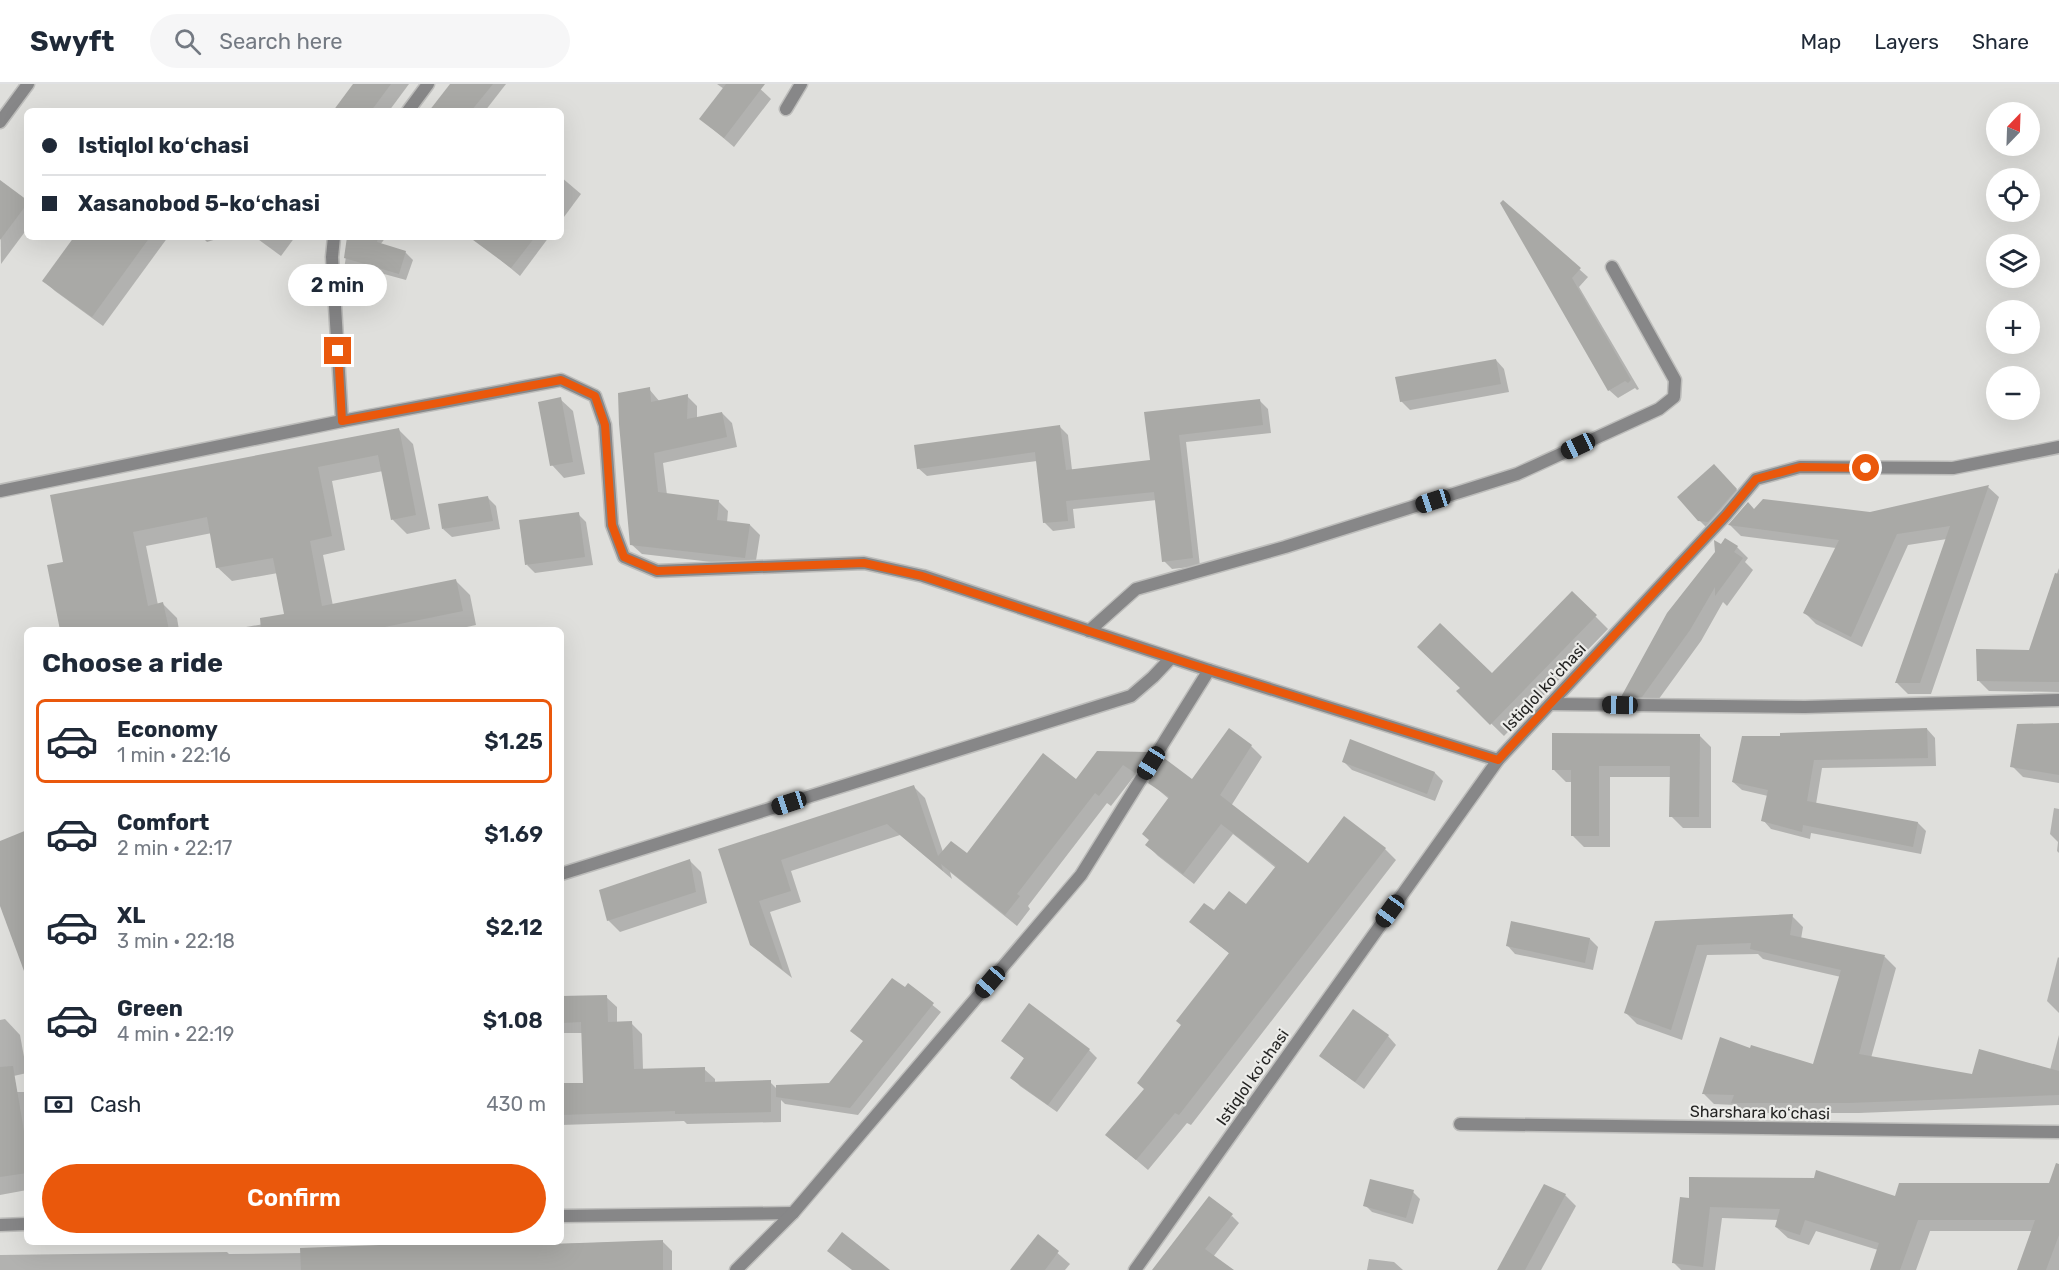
<!DOCTYPE html>
<meta charset="utf-8">
<style>
body{margin:0;font-family:Rubik,sans-serif;background:#f6f6f7;color:#1f2937;height:100vh;display:flex;flex-direction:column;font-size:22px;white-space:nowrap}
*{box-sizing:border-box;margin:0}
p{font-size:20px;color:#747a83}
.icon{flex:none;width:33px;height:33px;fill:none;stroke:currentColor;stroke-width:2;stroke-linecap:round;stroke-linejoin:round}
.map{position:relative;flex:1;overflow:hidden}
.panel{position:absolute;left:24px;top:543px;width:540px;height:618px;display:flex;flex-direction:column;background:#fff;border-radius:9px;box-shadow:0 6px 24px #0002}
.panel>*{flex:none}
.hud{position:absolute;left:24px;top:24px;width:540px;height:132px;border-radius:9px;box-shadow:0 6px 24px #0002;display:grid;align-content:center;height:132px;padding:0 18px;background:#fff}
.needle{width:39px;rotate:23deg}
.buttons{position:absolute;left:1986px;top:18px;display:grid;gap:12px}
.buttons a{display:grid;place-items:center;width:54px;height:54px;border-radius:50%;background:#fff;box-shadow:0 6px 24px #0002;font-size:30px}
.end{position:absolute;width:27px;height:27px;margin:-14px;border:8px solid #ea580c;background:#fff;box-shadow:0 0 0 3px #fff}
.from{border-radius:50%}
.bubble{position:absolute;height:42px;border-radius:21px;background:#fff;box-shadow:0 6px 24px #0002;font-size:20px;font-weight:600;line-height:42px;text-align:center}
.car{position:absolute;width:18px;height:36px;margin:-18px -9px;border-radius:8px;box-shadow:0 0 4px 2px #0007;background:linear-gradient(#222 24%,#8ab4d8 0 40%,#222 0 76%,#8ab4d8 0 86%,#222 0)}
.hud b{display:flex;align-items:center;gap:21px;height:57px;font-size:22px}
.hud b+b{border-top:2px solid #e0e1e3}
.hud i{width:15px;height:15px;background:#1f2937}
ul{padding:0;list-style:none}
li{display:flex;align-items:center;gap:18px;height:84px;margin:0 12px 9px;padding:0 6px;border:3px solid transparent;border-radius:9px}
li div{flex:1}
li b{display:block;font-size:22px}
li em{font-style:normal;font-weight:600}
li.on{border-color:#ea580c}
li>.icon{width:54px;height:54px;stroke-width:1.5}
h2{padding:0 18px;font-size:27px;line-height:72px}
.pay{display:flex;align-items:center;gap:15px;height:66px;padding:0 18px;font-size:22px}
.pay p{margin-inline-start:auto}
.button{display:flex;gap:12px;margin-top:auto;padding:12px 18px}
.button a{flex:1;height:69px;border-radius:36px;background:#ea580c;color:#fff;font-size:24px;font-weight:600;line-height:69px;text-align:center}
header{display:flex;align-items:center;gap:36px;box-sizing:border-box;height:84px;padding:0 30px;background:#fff;border-bottom:2px solid #e0e1e3}
header strong{font-size:28px}
nav{display:flex;gap:33px;margin-inline-start:auto;font-size:21px}
.search{width:420px;height:54px;background:#f6f6f7;display:flex;align-items:center;gap:15px;box-sizing:border-box;padding:0 21px;border-radius:33px;color:#747a83;font-size:22px}
.map>svg:first-child{display:block}
.shadow{fill:#0003}
.building{fill:#a9a9a6}
.lines{fill:none;stroke-linecap:round;stroke-linejoin:round}
.lane-casing{stroke:#bdbdbb;stroke-width:15}
.street-casing{stroke:#bdbdbb;stroke-width:15}
.lane{stroke:#878788;stroke-width:12}
.street{stroke:#878788;stroke-width:12}
.route{stroke:#ea580c;stroke-width:8}
.labels{text-anchor:middle;stroke-width:4.5;stroke-linejoin:round;paint-order:stroke}
.street-label{font-size:16px;fill:#242423;stroke:#ecece9}
</style>
<header>
<strong>Swyft</strong>
<div class="search"><svg class="icon" aria-label="search" viewBox="0 0 24 24"><circle cx="10" cy="10" r="6"/><path d="M15 15l6 6"/></svg>Search here</div>
<nav><a>Map</a><a>Layers</a><a>Share</a></nav>
</header>
<div class="map">
<svg width="2059" height="1186" viewBox="0 0 2059 1186">
<rect width="100%" height="100%" fill="#dfdfdc"/>
<g class="shadow">
<path d="M 355,0 L 409,0 L 389,27 L 335,27 Z"/>
<path d="M 457,0 L 506,0 L 485,27 L 431,27 Z"/>
<path d="M 717,0 L 755,0 L 771,15 L 734,63 L 701,35 L 724,5 Z"/>
<path d="M 561,93 L 581,110 L 561,137 Z"/>
<path d="M 0,98 L 27,118 L 27,145 L 1,180 Z"/>
<path d="M 1503,118 L 1588,193 L 1579,203 L 1639,305 L 1637,306 L 1635,304 L 1618,314 L 1609,306 Z"/>
<path d="M 76,153 L 168,153 L 103,242 L 55,207 L 44,197 Z"/>
<path d="M 202,153 L 223,153 L 207,158 Z"/>
<path d="M 255,153 L 295,153 L 281,172 Z"/>
<path d="M 349,153 L 386,153 L 380,161 L 405,168 L 413,176 L 406,196 L 362,184 L 350,199 L 343,192 Z"/>
<path d="M 495,153 L 549,153 L 520,192 L 486,164 Z"/>
<path d="M 1496,276 L 1504,285 L 1509,308 L 1410,326 L 1401,317 Z"/>
<path d="M 649,305 L 660,318 L 687,312 L 697,322 L 697,334 L 722,329 L 732,339 L 737,363 L 663,379 L 667,411 L 718,417 L 728,427 L 727,439 L 750,441 L 760,451 L 755,483 L 642,470 L 631,460 Z"/>
<path d="M 560,315 L 573,327 L 585,390 L 564,394 L 552,381 Z"/>
<path d="M 1259,316 L 1268,325 L 1271,349 L 1186,358 L 1200,482 L 1172,485 L 1164,477 L 1157,416 L 1073,425 L 1075,444 L 1053,447 L 1045,439 L 1037,377 L 927,392 L 918,384 L 1060,343 L 1068,351 L 1072,386 L 1152,378 L 1146,329 Z"/>
<path d="M 399,346 L 413,360 L 430,445 L 407,450 L 393,436 L 383,387 L 332,397 L 345,466 L 323,471 L 333,522 L 456,497 L 470,511 L 476,541 L 453,546 L 229,546 L 287,536 L 278,489 L 232,497 L 217,483 L 212,449 L 146,462 L 158,521 L 163,520 L 177,534 L 179,546 L 62,546 L 65,479 L 52,413 Z"/>
<path d="M 1722,390 L 1744,414 L 1708,445 L 1699,436 Z"/>
<path d="M 1988,403 L 1999,413 L 1931,610 L 1908,610 L 1897,599 L 1947,455 L 1908,461 L 1862,563 L 1816,540 L 1804,528 L 1836,464 L 1741,452 L 1730,441 L 1755,427 L 1870,429 Z"/>
<path d="M 488,414 L 496,422 L 500,445 L 452,453 L 443,445 Z"/>
<path d="M 578,430 L 586,438 L 593,481 L 535,489 L 527,481 Z"/>
<path d="M 1721,462 L 1737,463 L 1748,474 L 1745,478 L 1753,486 L 1727,522 L 1723,518 L 1701,557 L 1653,623 L 1634,623 L 1623,612 Z"/>
<path d="M 2059,484 L 2059,608 L 1989,607 L 1978,596 L 2030,567 Z"/>
<path d="M 1572,509 L 1608,545 L 1504,652 L 1458,607 L 1492,591 Z"/>
<path d="M 2059,640 L 2059,699 L 2023,693 L 2012,682 Z"/>
<path d="M 1927,645 L 1935,654 L 1936,682 L 1822,684 L 1816,720 L 1918,739 L 1926,747 L 1921,770 L 1811,749 L 1810,755 L 1771,745 L 1763,736 L 1768,712 L 1742,706 L 1733,698 L 1781,654 Z"/>
<path d="M 1699,651 L 1711,663 L 1711,744 L 1683,744 L 1671,732 L 1671,693 L 1610,693 L 1610,763 L 1584,763 L 1573,752 L 1573,698 L 1566,698 L 1554,686 Z"/>
<path d="M 1251,662 L 1262,673 L 1231,722 L 1308,781 L 1385,765 L 1396,776 L 1191,1041 L 1187,1039 L 1148,1086 L 1107,1051 L 1146,1005 L 1183,941 L 1230,870 L 1191,838 L 1215,828 L 1246,823 L 1276,784 L 1233,750 L 1194,800 L 1158,772 L 1147,761 L 1169,715 L 1148,697 L 1147,699 L 1135,691 L 1111,722 L 1107,719 L 1028,822 L 1030,825 L 1017,842 L 950,788 L 952,795 L 900,751 L 791,787 L 801,818 L 770,828 L 792,894 L 764,872 L 752,860 L 720,766 L 913,702 L 925,714 L 943,768 L 967,772 L 1076,697 L 1098,669 L 1148,669 L 1160,682 L 1192,697 Z"/>
<path d="M 1344,678 L 1435,689 L 1443,697 L 1435,717 L 1352,686 Z"/>
<path d="M 2054,724 L 2059,725 L 2059,769 L 2057,767 L 2058,758 L 2050,750 Z"/>
<path d="M 689,776 L 701,788 L 707,819 L 620,848 L 608,836 Z"/>
<path d="M 1792,832 L 1803,843 L 1801,855 L 1885,873 L 1896,884 L 1871,974 L 1973,992 L 2050,986 L 2059,951 L 2059,1021 L 1859,1029 L 1743,1029 L 1735,1021 L 1714,1020 L 1704,1010 L 1751,966 L 1814,981 L 1841,893 L 1763,875 L 1758,870 L 1707,871 L 1682,956 L 1637,940 L 1626,929 L 1656,839 Z"/>
<path d="M 1590,855 L 1598,863 L 1593,886 L 1515,870 L 1507,861 Z"/>
<path d="M 2058,873 L 2059,874 L 2059,929 L 2047,917 Z"/>
<path d="M 908,901 L 941,928 L 858,1031 L 785,1020 L 781,1016 L 781,1038 L 687,1040 L 684,1037 L 561,1041 L 561,1001 L 584,1001 L 583,949 L 561,949 L 561,913 L 606,913 L 617,923 L 617,939 L 631,939 L 642,950 L 643,986 L 704,985 L 715,995 L 715,999 L 770,998 L 778,1006 L 830,1000 Z"/>
<path d="M 5,935 L 20,951 L 27,989 L 0,995 L 0,936 Z"/>
<path d="M 1388,952 L 1396,961 L 1364,1005 L 1330,980 Z"/>
<path d="M 1003,957 L 1089,966 L 1097,974 L 1057,1028 L 1020,1002 L 1012,994 L 1025,975 Z"/>
<path d="M 0,1008 L 27,1008 L 27,1106 L 0,1111 Z"/>
<path d="M 2059,1101 L 2059,1186 L 2019,1186 L 2033,1147 L 1930,1147 L 1916,1186 L 1871,1186 L 1878,1166 L 1816,1147 L 1809,1161 L 1788,1154 L 1776,1143 L 1779,1136 L 1722,1134 L 1715,1186 L 1681,1186 L 1673,1178 L 1682,1114 L 1896,1113 Z"/>
<path d="M 1413,1108 L 1420,1115 L 1413,1140 L 1372,1128 L 1365,1121 Z"/>
<path d="M 1565,1111 L 1576,1122 L 1541,1186 L 1499,1186 Z"/>
<path d="M 1232,1132 L 1239,1139 L 1213,1173 L 1227,1186 L 1153,1186 Z"/>
<path d="M 1038,1152 L 1070,1180 L 1065,1186 L 1012,1186 Z"/>
<path d="M 662,1157 L 672,1167 L 672,1186 L 495,1186 L 487,1162 Z"/>
<path d="M 458,1160 L 484,1186 L 0,1186 L 0,1171 L 227,1168 L 229,1170 L 302,1169 Z"/>
<path d="M 1369,1175 L 1394,1178 L 1403,1186 L 1367,1186 Z"/>
</g>
<g class="building">
<path d="M 353,0 L 391,0 L 371,27 L 333,27 Z"/>
<path d="M 450,0 L 493,0 L 471,27 L 429,27 Z"/>
<path d="M 726,0 L 765,0 L 724,54 L 699,35 Z"/>
<path d="M 0,96 L 27,116 L 27,120 L 0,156 Z"/>
<path d="M 1503,116 L 1581,184 L 1572,194 L 1631,296 L 1628,299 L 1625,297 L 1608,307 L 1500,119 Z"/>
<path d="M 74,153 L 150,153 L 92,233 L 42,197 Z"/>
<path d="M 347,153 L 378,153 L 377,158 L 406,167 L 399,190 L 344,174 Z"/>
<path d="M 469,153 L 535,153 L 511,184 Z"/>
<path d="M 1496,275 L 1501,300 L 1400,318 L 1395,293 Z"/>
<path d="M 650,303 L 651,318 L 688,310 L 687,335 L 722,328 L 727,353 L 654,369 L 658,408 L 719,416 L 717,436 L 750,440 L 745,474 L 630,461 L 619,340 L 618,309 Z"/>
<path d="M 561,313 L 573,378 L 550,382 L 538,318 Z"/>
<path d="M 1260,315 L 1263,341 L 1179,351 L 1193,474 L 1162,478 L 1154,408 L 1066,417 L 1068,437 L 1043,439 L 1035,368 L 917,385 L 914,361 L 1060,341 L 1066,386 L 1150,376 L 1144,328 Z"/>
<path d="M 399,344 L 416,431 L 391,436 L 378,371 L 318,383 L 332,452 L 310,457 L 322,522 L 456,495 L 463,527 L 370,546 L 261,546 L 260,534 L 284,530 L 273,474 L 216,484 L 207,433 L 133,448 L 148,522 L 163,518 L 169,546 L 60,546 L 47,481 L 63,478 L 50,411 Z"/>
<path d="M 1714,380 L 1737,405 L 1708,438 L 1698,437 L 1677,413 Z"/>
<path d="M 1989,401 L 1920,599 L 1895,599 L 1950,442 L 1897,450 L 1851,553 L 1803,529 L 1839,456 L 1728,441 L 1748,418 L 1754,425 L 1763,415 L 1870,428 Z"/>
<path d="M 488,412 L 493,437 L 442,445 L 438,420 Z"/>
<path d="M 579,428 L 585,473 L 525,481 L 519,436 Z"/>
<path d="M 1725,454 L 1738,462 L 1734,468 L 1743,474 L 1715,512 L 1715,503 L 1690,546 L 1642,613 L 1621,613 L 1667,529 L 1715,468 L 1714,456 L 1721,460 Z"/>
<path d="M 2055,489 L 2059,490 L 2059,598 L 1977,597 L 1976,565 L 2029,566 Z"/>
<path d="M 1572,507 L 1597,531 L 1490,641 L 1456,607 L 1460,604 L 1417,563 L 1440,539 L 1492,589 Z"/>
<path d="M 2059,639 L 2059,691 L 2010,683 L 2017,640 Z"/>
<path d="M 1229,644 L 1252,661 L 1220,711 L 1308,779 L 1344,732 L 1386,764 L 1179,1031 L 1175,1029 L 1136,1076 L 1105,1051 L 1144,1005 L 1137,999 L 1181,941 L 1176,937 L 1229,869 L 1189,838 L 1204,819 L 1214,826 L 1229,807 L 1246,820 L 1276,782 L 1221,740 L 1183,790 L 1145,761 L 1149,756 L 1142,750 L 1169,713 L 1148,699 L 1164,674 L 1192,695 Z"/>
<path d="M 1927,644 L 1928,674 L 1814,676 L 1807,717 L 1918,738 L 1913,763 L 1803,741 L 1802,748 L 1761,737 L 1768,706 L 1732,698 L 1742,652 L 1780,652 L 1780,649 Z"/>
<path d="M 1552,649 L 1700,650 L 1699,733 L 1669,733 L 1670,682 L 1599,682 L 1599,752 L 1571,752 L 1571,686 L 1552,686 Z"/>
<path d="M 1350,655 L 1435,688 L 1427,710 L 1342,678 Z"/>
<path d="M 1097,667 L 1148,668 L 1135,689 L 1123,681 L 1099,712 L 1095,709 L 1017,810 L 1020,812 L 1005,831 L 941,780 L 943,787 L 887,740 L 781,776 L 791,807 L 759,817 L 783,886 L 750,861 L 718,765 L 914,701 L 938,772 L 951,757 L 967,769 L 1043,669 L 1076,695 Z"/>
<path d="M 27,746 L 27,887 L 24,887 L 0,822 L 0,757 Z"/>
<path d="M 690,775 L 696,808 L 607,837 L 599,806 Z"/>
<path d="M 1793,830 L 1790,851 L 1885,871 L 1859,970 L 1972,990 L 1979,965 L 2059,987 L 2059,1011 L 1848,1019 L 1731,1019 L 1734,1011 L 1702,1010 L 1720,953 L 1750,964 L 1751,961 L 1813,980 L 1841,886 L 1750,865 L 1751,859 L 1697,861 L 1671,946 L 1624,929 L 1655,837 Z"/>
<path d="M 1511,837 L 1590,854 L 1585,879 L 1506,862 Z"/>
<path d="M 892,894 L 905,903 L 908,899 L 934,919 L 850,1024 L 776,1013 L 776,1001 L 829,999 L 863,957 L 850,947 Z"/>
<path d="M 607,911 L 608,938 L 632,937 L 634,985 L 705,983 L 705,998 L 771,996 L 771,1028 L 675,1030 L 675,1027 L 561,1031 L 561,999 L 583,999 L 581,938 L 561,939 L 561,912 Z"/>
<path d="M 1029,919 L 1090,965 L 1048,1021 L 1010,994 L 1024,974 L 1001,957 Z"/>
<path d="M 1353,925 L 1389,951 L 1355,998 L 1319,972 Z"/>
<path d="M 13,982 L 27,1065 L 27,1089 L 0,1093 L 0,983 Z"/>
<path d="M 2056,1079 L 2059,1080 L 2059,1151 L 2046,1186 L 2017,1186 L 2035,1136 L 1918,1136 L 1900,1186 L 1870,1186 L 1879,1159 L 1805,1136 L 1800,1151 L 1775,1143 L 1780,1125 L 1710,1123 L 1703,1183 L 1672,1179 L 1680,1113 L 1689,1114 L 1689,1093 L 1814,1094 L 1816,1086 L 1895,1112 L 1899,1099 L 2049,1099 Z"/>
<path d="M 1370,1095 L 1414,1106 L 1406,1134 L 1363,1122 Z"/>
<path d="M 1544,1100 L 1566,1110 L 1525,1186 L 1497,1186 Z"/>
<path d="M 1209,1112 L 1233,1130 L 1205,1165 L 1234,1186 L 1152,1186 Z"/>
<path d="M 842,1148 L 890,1186 L 852,1186 L 827,1167 Z"/>
<path d="M 1038,1150 L 1059,1167 L 1045,1186 L 1010,1186 Z"/>
<path d="M 663,1156 L 663,1186 L 301,1186 L 300,1164 L 458,1158 L 458,1161 L 524,1159 L 524,1161 Z"/>
</g>
<g class="lines">
<g class="lane-casing">
<path id="lane" d="M 1089,547 L 1136,505 L 1285,463 L 1517,390 L 1659,325 L 1674,313 L 1675,296 L 1612,183"/>
</g>
<g class="street-casing">
<g id="street">
<path d="M 786,25 L 801,0"/>
<path d="M 408,27 L 428,0"/>
<path d="M 0,38 L 28,0"/>
<path d="M 334,153 L 332,173 L 342,337"/>
<path d="M 0,407 L 342,337 L 561,296 L 595,312 L 605,341 L 612,441 L 624,473 L 657,487 L 864,479 L 923,492 L 1209,586"/>
<path d="M 1551,620 L 1805,623 L 2059,616"/>
<path d="M 561,790 L 1131,612 L 1153,593 L 1171,574"/>
<path d="M 1460,1040 L 2059,1048"/>
<path d="M 561,1132 L 793,1129"/>
<path d="M 0,1141 L 27,1140"/>
<path d="M 736,1186 L 793,1129 L 1081,791 L 1209,586 L 1498,676"/>
<path d="M 1135,1186 L 1498,676 L 1726,431 L 1756,395 L 1800,383 L 1953,384 L 2059,363"/>
</g>
</g>
<use href="#lane" class="lane"/>
<use href="#street" class="street"/>
</g>
<g class="lines">
<path class="route" d="M 338,267 L 342,337 L 561,296 L 595,312 L 605,341 L 612,441 L 624,473 L 657,487 L 864,479 L 922,492 L 1190,580 L 1498,676 L 1726,431 L 1756,395 L 1800,383 L 1866,384"/>
</g>
<g class="labels">
<g class="street-label">
<text transform="translate(1544 603) rotate(-47)" y="6">Istiqlol koʻchasi</text>
<text transform="translate(1252 993) rotate(-55)" y="6">Istiqlol koʻchasi</text>
<text transform="translate(1760 1028) rotate(1)" y="6">Sharshara koʻchasi</text>
</g>
</g>
</svg>
<div class="buttons">
<a><svg class="needle" viewBox="-14 -14 28 28"><path d="M0-13l5 13h-10z" fill="#e53935"/><path d="M0 13l5-13h-10z" fill="#747a83"/></svg></a>
<a><svg class="icon" aria-label="locate" viewBox="0 0 24 24"><circle cx="12" cy="12" r="6"/><path d="M12 2v4M12 18v4M2 12h4M18 12h4"/></svg></a>
<a><svg class="icon" aria-label="layers" viewBox="0 0 24 24"><path d="M12 4l9 5-9 5-9-5zM3 14l9 5 9-5"/></svg></a>
<a>+</a>
<a>−</a>
</div>
<i class="end from" style="left:1866px;top:384px"></i>
<i class="end" style="left:338px;top:267px"></i>
<div class="bubble" style="left:288px;top:180px;width:99px">2 min</div>
<i class="car" style="left:1578px;top:362px;rotate:245deg"></i>
<i class="car" style="left:1433px;top:417px;rotate:252deg"></i>
<i class="car" style="left:1620px;top:621px;rotate:271deg"></i>
<i class="car" style="left:1151px;top:679px;rotate:212deg"></i>
<i class="car" style="left:789px;top:719px;rotate:252deg"></i>
<i class="car" style="left:1390px;top:827px;rotate:216deg"></i>
<i class="car" style="left:990px;top:898px;rotate:221deg"></i>
<div class="hud">
<b><i class="from"></i>Istiqlol koʻchasi</b>
<b><i></i>Xasanobod 5-koʻchasi</b>
</div>
<section class="panel">
<h2>Choose a ride</h2>
<ul>
<li class="on"><svg class="icon" aria-label="car" viewBox="0 0 24 24"><path d="M5 17H2v-5l4-1 3-4h7l3 4 3 1v5h-3M9 17h6M6 11h13"/><circle cx="7" cy="17" r="2"/><circle cx="17" cy="17" r="2"/></svg><div><b>Economy</b><p>1 min · 22:16</p></div><em>$1.25</em></li>
<li><svg class="icon" aria-label="car" viewBox="0 0 24 24"><path d="M5 17H2v-5l4-1 3-4h7l3 4 3 1v5h-3M9 17h6M6 11h13"/><circle cx="7" cy="17" r="2"/><circle cx="17" cy="17" r="2"/></svg><div><b>Comfort</b><p>2 min · 22:17</p></div><em>$1.69</em></li>
<li><svg class="icon" aria-label="car" viewBox="0 0 24 24"><path d="M5 17H2v-5l4-1 3-4h7l3 4 3 1v5h-3M9 17h6M6 11h13"/><circle cx="7" cy="17" r="2"/><circle cx="17" cy="17" r="2"/></svg><div><b>XL</b><p>3 min · 22:18</p></div><em>$2.12</em></li>
<li><svg class="icon" aria-label="car" viewBox="0 0 24 24"><path d="M5 17H2v-5l4-1 3-4h7l3 4 3 1v5h-3M9 17h6M6 11h13"/><circle cx="7" cy="17" r="2"/><circle cx="17" cy="17" r="2"/></svg><div><b>Green</b><p>4 min · 22:19</p></div><em>$1.08</em></li>
</ul>
<div class="pay"><svg class="icon" aria-label="cash" viewBox="0 0 24 24"><path d="M3 7h18v10H3z"/><circle cx="12" cy="12" r="2"/></svg>Cash<p>430 m</p></div>
<div class="button"><a>Confirm</a></div>
</section>
</div>
